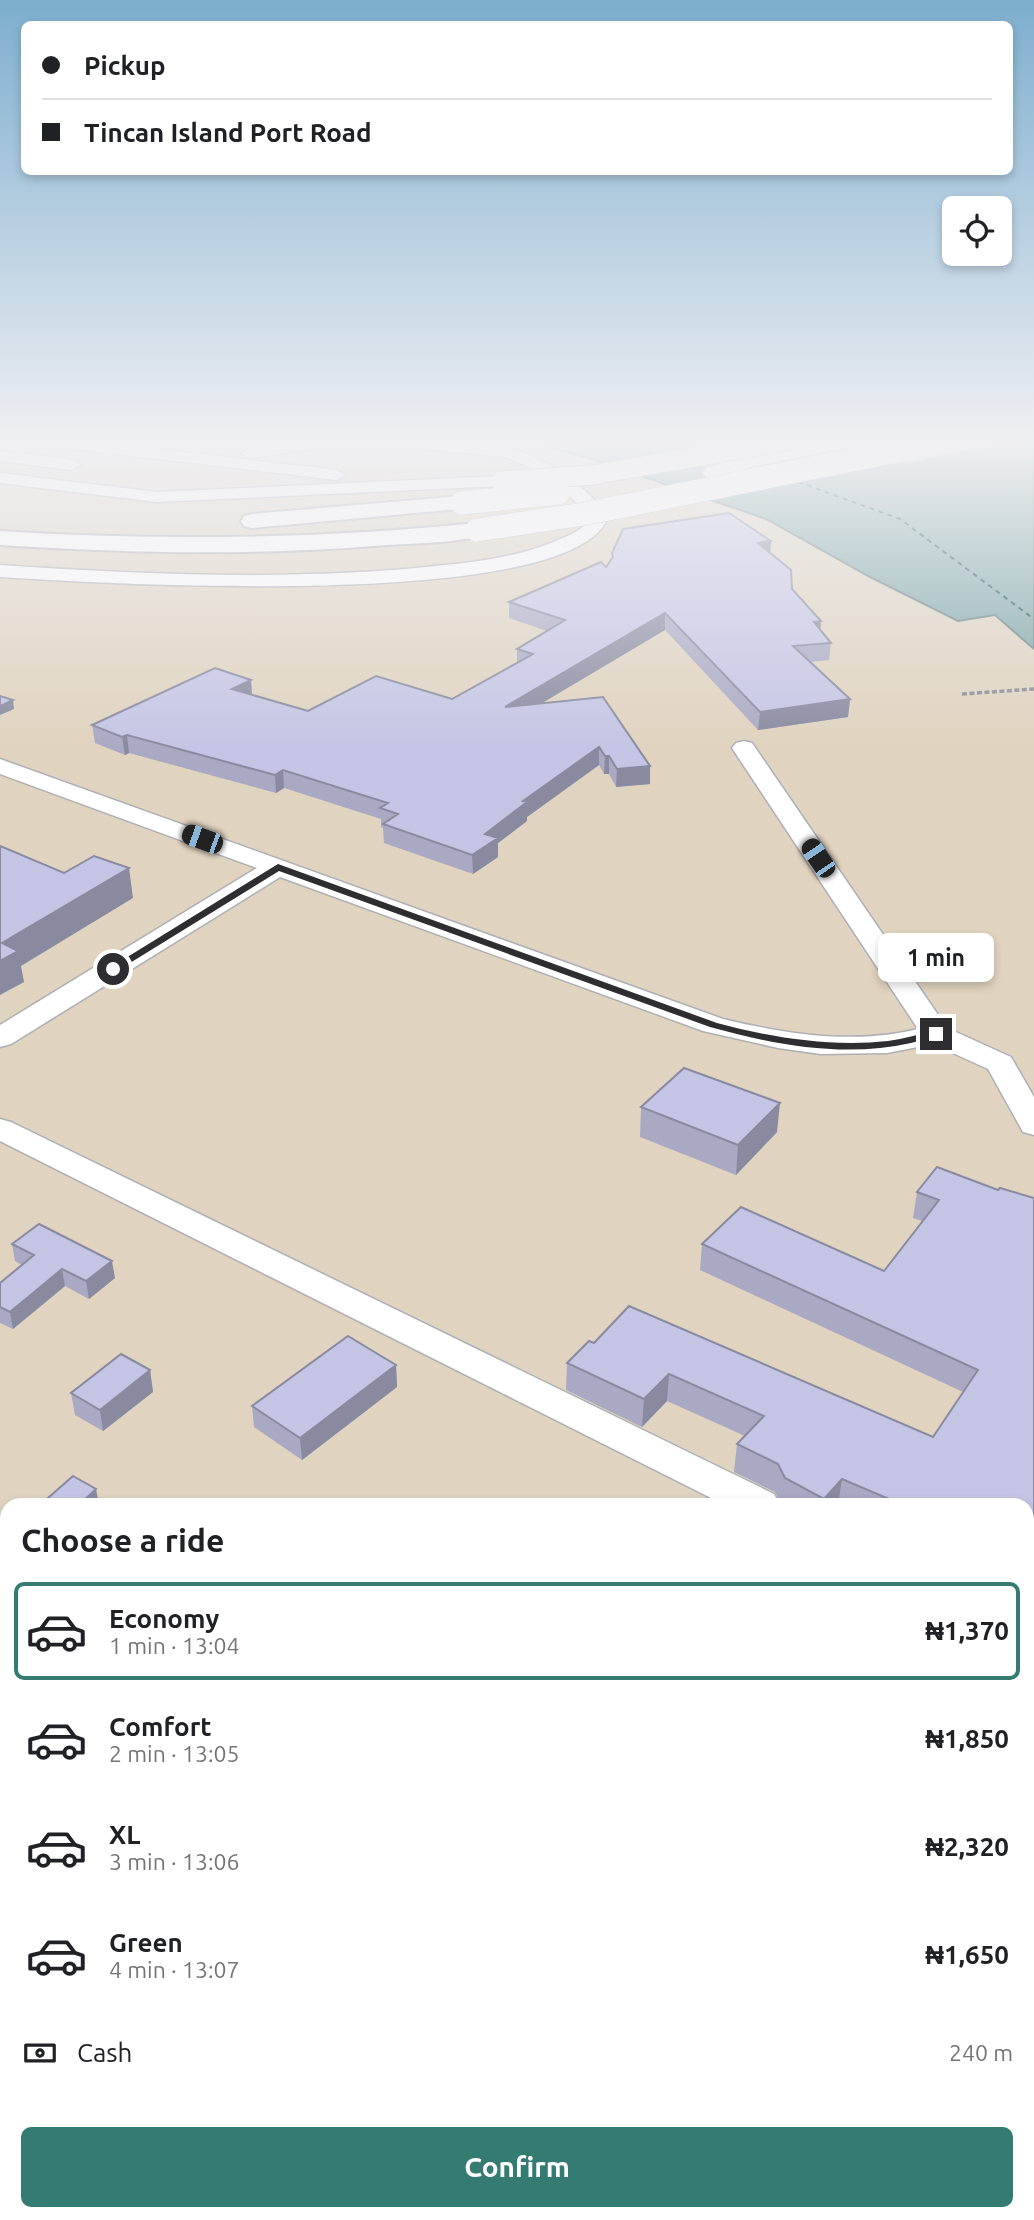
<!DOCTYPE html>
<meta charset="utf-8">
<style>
body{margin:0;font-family:Ubuntu,sans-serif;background:#f6f6f6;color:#202124;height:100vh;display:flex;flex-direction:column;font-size:26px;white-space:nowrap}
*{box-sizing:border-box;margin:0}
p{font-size:23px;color:#757577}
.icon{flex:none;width:38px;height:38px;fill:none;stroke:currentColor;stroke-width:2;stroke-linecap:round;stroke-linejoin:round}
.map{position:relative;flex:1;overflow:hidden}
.details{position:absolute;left:0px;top:1498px;width:1034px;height:723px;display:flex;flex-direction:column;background:#fff;border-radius:21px 21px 0 0;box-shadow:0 4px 10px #0003}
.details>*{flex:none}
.top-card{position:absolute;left:21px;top:21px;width:992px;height:154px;border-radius:10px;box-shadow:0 4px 10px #0003;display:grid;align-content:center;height:154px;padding:0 21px;background:#fff}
.tools{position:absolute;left:942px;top:196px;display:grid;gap:14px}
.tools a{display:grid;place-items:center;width:70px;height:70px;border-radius:10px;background:#fff;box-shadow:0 4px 10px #0003;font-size:35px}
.end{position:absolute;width:32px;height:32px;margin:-16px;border:9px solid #2e2e31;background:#fff;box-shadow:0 0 0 4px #fff}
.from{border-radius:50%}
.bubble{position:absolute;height:49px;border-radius:10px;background:#fff;box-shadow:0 4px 10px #0003;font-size:23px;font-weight:700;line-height:49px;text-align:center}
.car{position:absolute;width:21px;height:42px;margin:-21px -10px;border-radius:9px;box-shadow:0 0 5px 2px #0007;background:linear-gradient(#222 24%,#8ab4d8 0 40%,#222 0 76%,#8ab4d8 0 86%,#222 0)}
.top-card b{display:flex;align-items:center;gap:24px;height:66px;font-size:26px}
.top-card b+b{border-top:2px solid #e0e0e0}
.top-card i{width:18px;height:18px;background:#202124}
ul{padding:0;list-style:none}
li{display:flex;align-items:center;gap:21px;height:98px;margin:0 14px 10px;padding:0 7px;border:4px solid transparent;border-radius:10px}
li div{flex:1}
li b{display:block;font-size:26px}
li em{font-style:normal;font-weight:700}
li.current{border-color:#347b72}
li>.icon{width:63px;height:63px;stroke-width:1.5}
h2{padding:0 21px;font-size:32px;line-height:84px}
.pay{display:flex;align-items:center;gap:18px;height:77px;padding:0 21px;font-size:26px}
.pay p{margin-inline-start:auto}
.button{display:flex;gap:14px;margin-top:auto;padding:14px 21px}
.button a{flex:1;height:80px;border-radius:10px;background:#347b72;color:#fff;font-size:28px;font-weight:700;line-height:80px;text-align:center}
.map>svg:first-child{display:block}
.industrial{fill:#e0d3bf;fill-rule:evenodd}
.water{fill:#7da5a6;stroke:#658183;stroke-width:2}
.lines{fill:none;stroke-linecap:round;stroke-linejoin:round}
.ferry{stroke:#155052;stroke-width:2;stroke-dasharray:5 4.5;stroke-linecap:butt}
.minor-casing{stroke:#aeafb5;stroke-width:3}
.highway-casing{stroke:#aeafb5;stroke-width:4}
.path{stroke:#8b8c91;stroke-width:3.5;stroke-dasharray:5 2.5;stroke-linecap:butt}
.minor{fill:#fff;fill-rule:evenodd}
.highway{fill:#fff;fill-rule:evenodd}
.minor-bridge-casing{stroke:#aeafb5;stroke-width:21;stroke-linecap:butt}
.highway-bridge-casing{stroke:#aeafb5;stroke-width:24;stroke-linecap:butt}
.minor-bridge{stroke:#fff;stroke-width:19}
.highway-bridge{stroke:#fff;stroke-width:23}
.wall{fill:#a9a9c4}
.shaded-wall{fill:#898aa0}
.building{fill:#c4c5e4;stroke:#898aa0;stroke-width:2}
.route{fill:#2e2e31}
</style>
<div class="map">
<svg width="1034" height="2220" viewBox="0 0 1034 2220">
<rect width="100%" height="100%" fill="#dddee5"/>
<path class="industrial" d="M 0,440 L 523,440 L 595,460 L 766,519 L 870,577 L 958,620 L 995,615 L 1034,649 L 1034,2220 L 0,2220 ZM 7,1505 L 1027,1505 L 1027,2214 L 7,2214 Z"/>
<path class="water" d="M 523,440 L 1034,440 L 1034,649 L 995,615 L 958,621 L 870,577 L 766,519 L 595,460 Z"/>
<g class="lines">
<g class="ferry">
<path d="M 682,440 L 701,446"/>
<path d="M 993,440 L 1034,445"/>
<path d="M 1004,440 L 1016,442"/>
<path d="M 1023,440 L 1034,442"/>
<path d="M 1018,441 L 1030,444"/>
<path d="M 798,482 L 900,519 L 1034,619"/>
</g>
<g class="minor-casing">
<g id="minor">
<path d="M 32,440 L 79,440 L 337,470 L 346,475 L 337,480 L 40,445 Z"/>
<path d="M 307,440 L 347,440 L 339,445 L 250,458 L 241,453 L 250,448 Z"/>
<path d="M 377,440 L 426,440 L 464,444 L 461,440 C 516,440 577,472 608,517 C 575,613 92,583 0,577 L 0,565 C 135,574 270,580 405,569 C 456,564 508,561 556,541 C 568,536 585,530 590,517 C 574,496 524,458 497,456 C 460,453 422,449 385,445 Z"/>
<path d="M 0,451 L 72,460 L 81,465 L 72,470 L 0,461 Z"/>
<path d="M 0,473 L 157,492 L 501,476 L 510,481 L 501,486 L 157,502 L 0,483 Z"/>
<path d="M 744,741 L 752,743 L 947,1028 L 1011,1057 L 1034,1097 L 1034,1135 L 1023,1132 L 988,1069 L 933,1044 L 887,1053 L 821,1054 L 778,1048 L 703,1031 L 280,877 L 11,1044 L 0,1047 L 0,1025 L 257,868 L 0,774 L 0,759 L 723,1019 C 786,1034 854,1045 918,1029 L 732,748 L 736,743 Z"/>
<path d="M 0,1119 L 11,1122 L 774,1494 L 780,1505 L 725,1505 L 0,1141 Z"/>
<path d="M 0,1885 L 7,1887 L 7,1934 L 0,1932 Z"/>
</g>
</g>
<g class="highway-casing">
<g id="highway">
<path d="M 827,440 L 866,440 L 863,444 L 754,466 L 714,479 L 706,478 L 703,473 L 706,468 L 749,455 Z"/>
<path d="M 960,440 L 998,440 L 995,444 L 909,462 L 902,460 L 899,456 L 902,452 Z"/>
<path d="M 462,496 L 470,498 L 473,503 L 470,508 L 252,528 L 244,526 L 241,521 L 244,516 L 252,514 Z"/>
<path d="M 477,523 L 485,525 L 488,530 L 485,535 C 450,544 410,543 374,546 C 249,556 124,553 0,545 L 0,531 C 160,541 318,539 477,523 Z"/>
</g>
</g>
<path class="path" d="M 962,694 L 1034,689"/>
<use href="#minor" class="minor"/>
<use href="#highway" class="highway"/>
<g class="minor-bridge-casing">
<path id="minor-bridge" d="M 501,481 L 593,475 L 790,440"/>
</g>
<g class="highway-bridge-casing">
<g id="highway-bridge">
<path d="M 462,503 L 558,493"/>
<path d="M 477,530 L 584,514 L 951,440"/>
</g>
</g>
<use href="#minor-bridge" class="minor-bridge"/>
<use href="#highway-bridge" class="highway-bridge"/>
</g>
<g class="wall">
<path d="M 771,541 L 770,553 L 792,589 L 821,621 L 820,629 L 831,643 L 829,660 L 810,662 L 850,699 L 848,717 L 758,730 L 665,630 L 542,703 L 650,766 L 650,784 L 616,787 L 609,774 L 604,774 L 599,765 L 527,817 L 527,821 L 498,843 L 498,857 L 473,874 L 384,843 L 383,828 L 381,827 L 381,819 L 284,788 L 276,793 L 129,753 L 125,755 L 95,743 L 92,725 L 251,680 L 252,695 L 308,711 L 452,699 L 517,663 L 517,649 L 547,631 L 509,618 L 509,602 L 606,567 L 612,559 L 612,553 Z"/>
<path d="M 641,1107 L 777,1132 L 736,1175 L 640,1137 Z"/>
<path d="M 998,1190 L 1034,1198 L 1034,1600 L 1027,1597 L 1027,1505 L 782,1505 L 775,1492 L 734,1472 L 737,1444 L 745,1436 L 667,1401 L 642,1427 L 566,1390 L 567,1363 L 594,1343 L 933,1437 L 963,1392 L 700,1270 L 702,1244 L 884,1271 L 922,1221 L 913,1218 L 917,1192 Z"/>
<path d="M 12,1244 L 115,1278 L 89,1299 L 65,1286 L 13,1329 L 0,1323 L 0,1283 L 22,1265 L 15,1261 Z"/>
<path d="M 396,1365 L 397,1387 L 302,1460 L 254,1427 L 252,1406 Z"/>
<path d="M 150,1370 L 153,1392 L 103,1431 L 75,1415 L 71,1393 Z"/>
<path d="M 645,2214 L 1027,2214 L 1034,2220 L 648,2220 Z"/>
</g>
<g class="shaded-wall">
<path d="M 771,541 L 770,557 L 758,543 Z"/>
<path d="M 665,613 L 665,630 L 505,725 L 505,707 Z"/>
<path d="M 821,621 L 819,638 L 814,622 Z"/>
<path d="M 251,680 L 252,697 L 232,689 Z"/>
<path d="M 850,699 L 848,717 L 758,730 L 760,712 Z"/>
<path d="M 13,700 L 14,709 L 0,715 L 0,706 Z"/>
<path d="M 127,735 L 129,753 L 125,755 L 122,737 Z"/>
<path d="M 599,747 L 599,765 L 527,817 L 527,821 L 498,843 L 498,857 L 473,874 L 472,855 L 485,834 L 523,801 Z"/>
<path d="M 605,756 L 609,756 L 609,774 L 604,774 Z"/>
<path d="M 650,766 L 650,784 L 616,787 L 617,769 Z"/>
<path d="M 283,770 L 284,788 L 276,793 L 275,775 Z"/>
<path d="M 129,868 L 133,898 L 21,966 L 24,982 L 0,995 L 0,961 L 2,943 Z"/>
<path d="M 780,1103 L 777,1132 L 736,1175 L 738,1145 Z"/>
<path d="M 112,1261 L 115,1278 L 89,1299 L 86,1281 Z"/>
<path d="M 62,1269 L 65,1286 L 13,1329 L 10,1312 Z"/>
<path d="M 396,1365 L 397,1387 L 302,1460 L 300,1438 Z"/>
<path d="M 150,1370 L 153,1392 L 103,1431 L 100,1410 Z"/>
<path d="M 669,1374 L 667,1401 L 642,1427 L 644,1399 Z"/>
<path d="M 842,1479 L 838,1505 L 823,1505 L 824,1499 Z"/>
<path d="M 96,1489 L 99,1505 L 79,1505 Z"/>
<path d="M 7,1570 L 7,1592 L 0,1598 L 0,1576 Z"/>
</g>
<g class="building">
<path d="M 729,513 L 771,541 L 758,543 L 791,570 L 792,589 L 821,621 L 814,622 L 831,643 L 793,646 L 850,699 L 760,712 L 665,613 L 505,707 L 603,697 L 650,766 L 617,769 L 609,756 L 605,756 L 599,747 L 523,801 L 527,802 L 485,834 L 498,838 L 472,855 L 383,824 L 398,814 L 380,808 L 388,803 L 283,770 L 275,775 L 127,735 L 122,737 L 92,725 L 215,668 L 251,680 L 232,689 L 308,711 L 376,676 L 452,699 L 533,654 L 517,649 L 565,620 L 509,602 L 601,562 L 606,567 L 613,557 L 612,553 L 623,529 Z"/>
<path d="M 0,696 L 13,700 L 0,706 Z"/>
<path d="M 0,846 L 64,873 L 94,856 L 129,868 L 2,943 L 18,951 L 0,961 Z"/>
<path d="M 684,1068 L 780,1103 L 738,1145 L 641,1107 Z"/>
<path d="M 937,1167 L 998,1190 L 1000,1188 L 1034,1198 L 1034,1569 L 1027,1566 L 1027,1505 L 903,1505 L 842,1479 L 824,1499 L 785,1478 L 778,1464 L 737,1444 L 764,1416 L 669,1374 L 644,1399 L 567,1363 L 589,1341 L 594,1343 L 629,1306 L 933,1437 L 978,1370 L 702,1244 L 741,1207 L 884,1271 L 939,1200 L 917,1192 Z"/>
<path d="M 39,1224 L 112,1261 L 86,1281 L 62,1269 L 10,1312 L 0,1307 L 0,1283 L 34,1255 L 12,1244 Z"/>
<path d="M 348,1336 L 396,1365 L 300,1438 L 252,1406 Z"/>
<path d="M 121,1354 L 150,1370 L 100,1410 L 71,1393 Z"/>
<path d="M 73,1476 L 96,1489 L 79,1505 L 40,1505 Z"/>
<path d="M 0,1522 L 7,1526 L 7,1570 L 0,1576 Z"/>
<path d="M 1027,2137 L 1034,2146 L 1034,2220 L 673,2220 L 670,2214 L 1027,2214 Z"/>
<path d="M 456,2214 L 477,2214 L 480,2220 L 444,2220 Z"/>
</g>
<linearGradient id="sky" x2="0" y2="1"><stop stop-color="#7daece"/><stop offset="0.59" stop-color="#f0f0f3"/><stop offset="1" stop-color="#f0f0f3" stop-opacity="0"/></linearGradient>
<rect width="1034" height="750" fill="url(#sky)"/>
<path class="route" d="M 278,864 L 717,1023 C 773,1038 830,1047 888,1041 C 904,1039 920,1034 936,1030 L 941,1034 C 933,1039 921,1040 911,1043 C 844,1058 775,1045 710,1027 L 279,871 L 117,971 L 108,969 Z"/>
</svg>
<div class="tools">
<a><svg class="icon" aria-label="locate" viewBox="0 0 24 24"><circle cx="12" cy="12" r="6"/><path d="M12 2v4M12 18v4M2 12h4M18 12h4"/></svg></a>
</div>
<i class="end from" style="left:113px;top:969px"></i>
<i class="end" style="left:936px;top:1034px"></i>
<div class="bubble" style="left:878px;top:933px;width:116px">1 min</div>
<i class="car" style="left:202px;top:839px;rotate:290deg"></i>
<i class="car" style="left:818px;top:858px;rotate:326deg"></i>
<div class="top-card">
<b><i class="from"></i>Pickup</b>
<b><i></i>Tincan Island Port Road</b>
</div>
<section class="details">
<h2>Choose a ride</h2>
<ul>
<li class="current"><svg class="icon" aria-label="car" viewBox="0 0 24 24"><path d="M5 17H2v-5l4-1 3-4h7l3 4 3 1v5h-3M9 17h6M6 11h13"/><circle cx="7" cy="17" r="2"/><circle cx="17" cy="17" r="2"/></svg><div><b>Economy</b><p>1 min · 13:04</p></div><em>₦1,370</em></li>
<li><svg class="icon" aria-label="car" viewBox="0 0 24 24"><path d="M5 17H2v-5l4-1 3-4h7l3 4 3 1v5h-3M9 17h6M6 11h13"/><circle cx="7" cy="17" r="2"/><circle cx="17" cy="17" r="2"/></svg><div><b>Comfort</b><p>2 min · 13:05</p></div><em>₦1,850</em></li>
<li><svg class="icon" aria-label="car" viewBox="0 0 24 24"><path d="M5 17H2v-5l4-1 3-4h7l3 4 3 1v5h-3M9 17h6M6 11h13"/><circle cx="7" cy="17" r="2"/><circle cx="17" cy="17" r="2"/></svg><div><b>XL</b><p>3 min · 13:06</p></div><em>₦2,320</em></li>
<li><svg class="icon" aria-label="car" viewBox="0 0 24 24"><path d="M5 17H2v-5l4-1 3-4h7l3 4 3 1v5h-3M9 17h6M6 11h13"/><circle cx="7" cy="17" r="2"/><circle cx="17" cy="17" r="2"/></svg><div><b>Green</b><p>4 min · 13:07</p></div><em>₦1,650</em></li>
</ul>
<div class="pay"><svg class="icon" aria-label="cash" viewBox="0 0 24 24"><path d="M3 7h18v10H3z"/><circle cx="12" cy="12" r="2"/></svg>Cash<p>240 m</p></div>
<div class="button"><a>Confirm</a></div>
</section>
</div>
